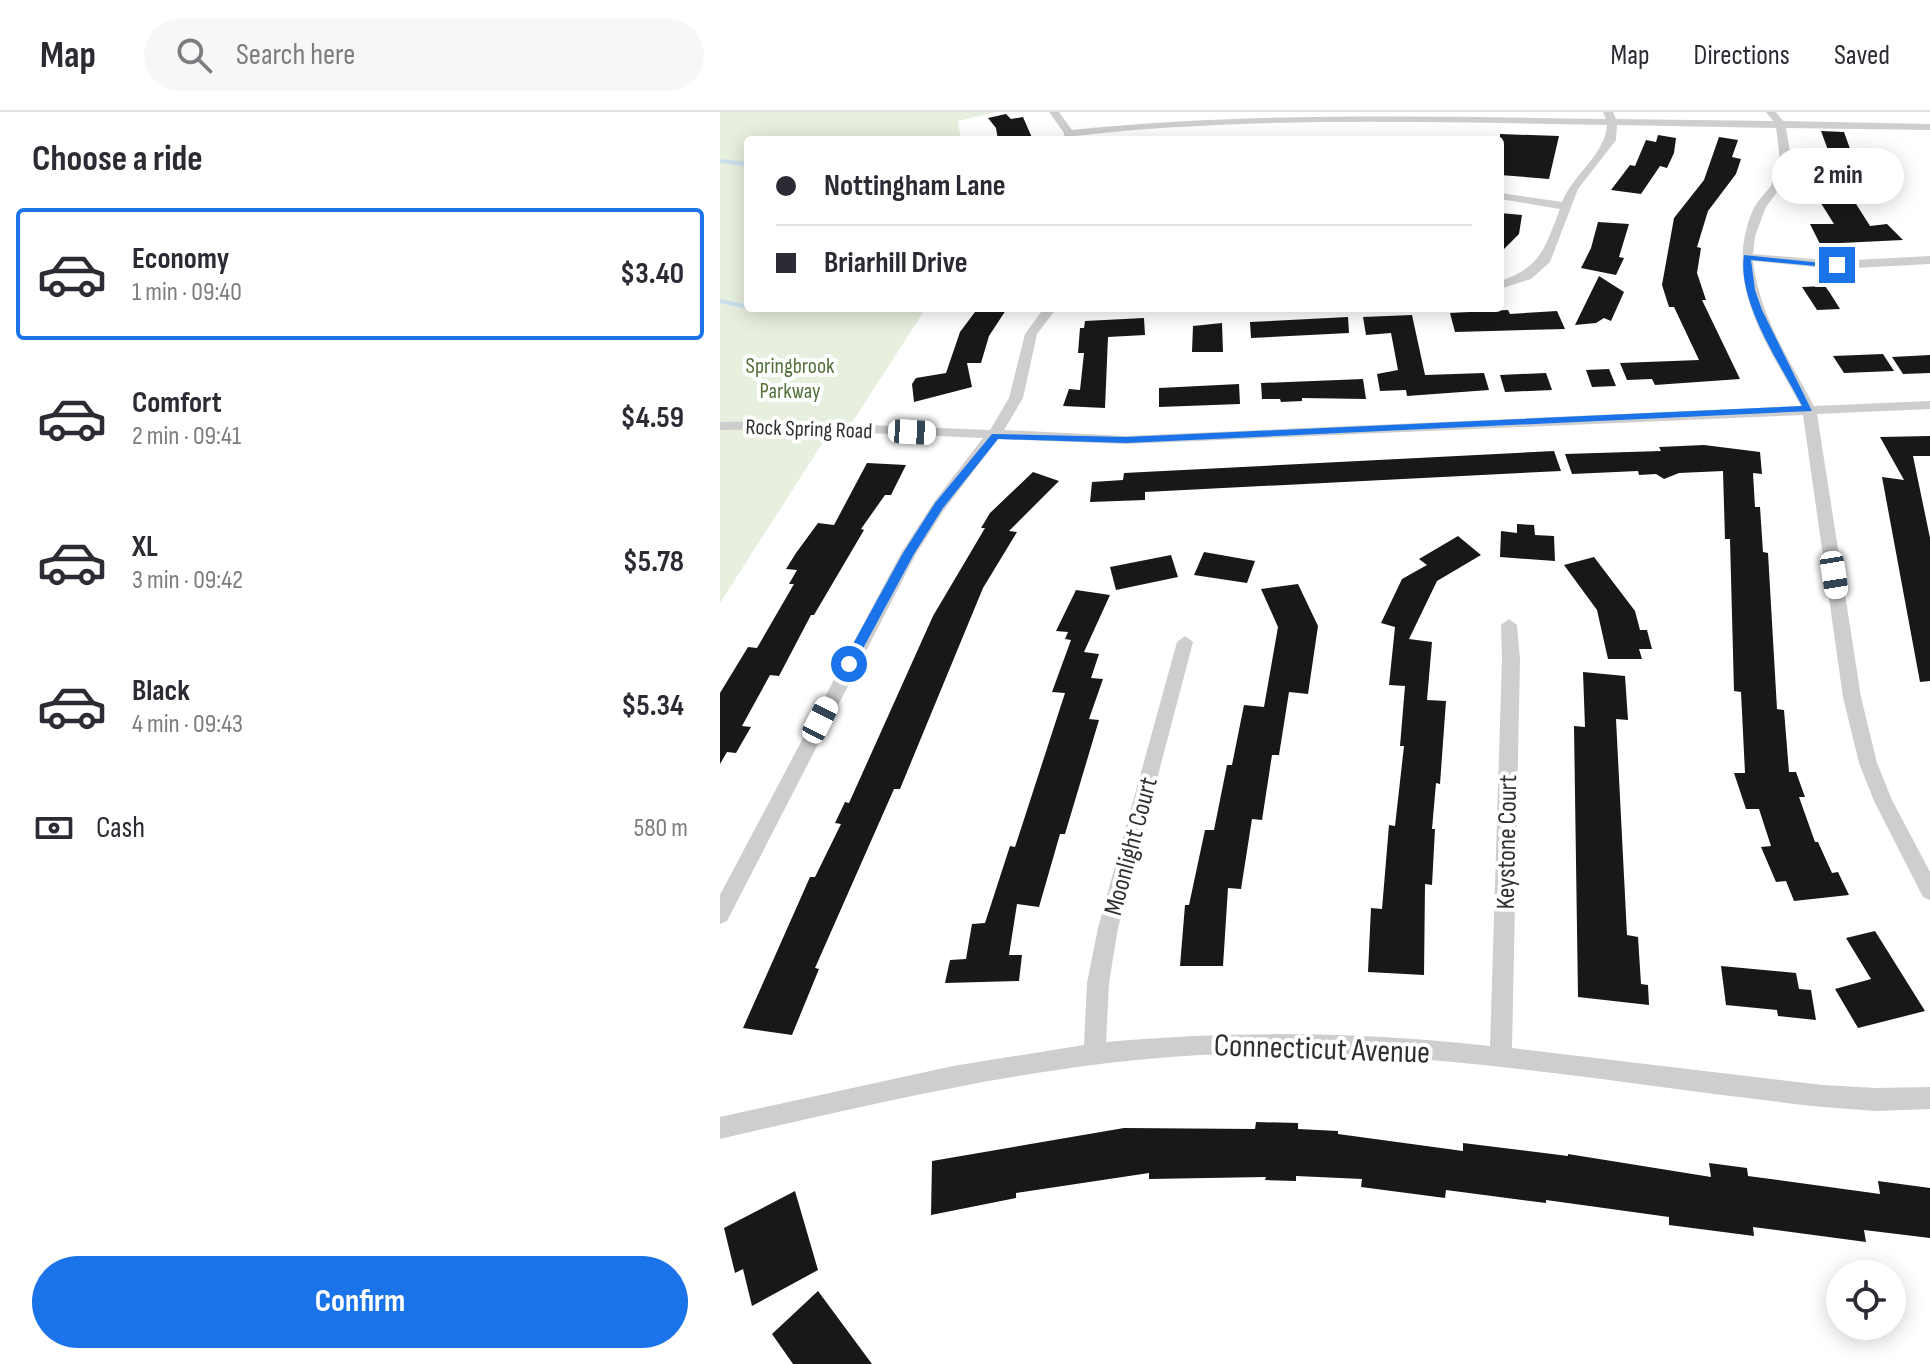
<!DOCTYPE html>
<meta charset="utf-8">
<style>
body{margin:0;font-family:"Sofia Sans Condensed",sans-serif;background:#f7f7f7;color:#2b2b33;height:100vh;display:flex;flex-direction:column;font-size:30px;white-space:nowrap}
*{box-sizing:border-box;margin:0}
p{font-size:26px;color:#7c7c81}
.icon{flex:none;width:44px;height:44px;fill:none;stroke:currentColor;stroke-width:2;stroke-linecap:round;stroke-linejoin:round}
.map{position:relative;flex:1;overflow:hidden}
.panel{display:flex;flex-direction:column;background:#fff;width:720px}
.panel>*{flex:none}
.top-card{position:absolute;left:24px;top:24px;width:760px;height:176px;border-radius:8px;box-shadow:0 4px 20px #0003;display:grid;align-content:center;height:176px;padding:0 32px;background:#fff}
.tools{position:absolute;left:1106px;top:1148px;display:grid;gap:16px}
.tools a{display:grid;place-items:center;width:80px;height:80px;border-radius:50%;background:#fff;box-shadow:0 4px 20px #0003;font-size:40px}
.end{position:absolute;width:36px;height:36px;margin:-18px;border:10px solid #1a73e8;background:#fff;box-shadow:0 0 0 4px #fff}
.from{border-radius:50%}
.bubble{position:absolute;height:56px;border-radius:28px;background:#fff;box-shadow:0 4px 20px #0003;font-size:26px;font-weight:700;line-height:56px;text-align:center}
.car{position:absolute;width:24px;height:48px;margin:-24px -12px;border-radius:10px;box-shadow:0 0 6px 2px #0007;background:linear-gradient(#fff 24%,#345 0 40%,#fff 0 76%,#345 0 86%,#fff 0)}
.top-card b{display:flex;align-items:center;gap:28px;height:76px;font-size:30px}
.top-card b+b{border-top:2px solid #e1e1e2}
.top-card i{width:20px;height:20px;background:#2b2b33}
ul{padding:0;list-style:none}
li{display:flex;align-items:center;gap:24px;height:132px;margin:0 16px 12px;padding:0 16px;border:4px solid transparent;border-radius:8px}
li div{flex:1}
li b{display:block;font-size:30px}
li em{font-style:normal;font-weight:700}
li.on{border-color:#1a73e8}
li>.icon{width:72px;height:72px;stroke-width:1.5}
h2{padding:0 32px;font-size:36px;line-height:96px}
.pay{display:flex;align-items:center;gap:20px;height:88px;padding:0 32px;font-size:30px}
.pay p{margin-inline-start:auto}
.action{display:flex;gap:16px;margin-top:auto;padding:16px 32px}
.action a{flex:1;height:92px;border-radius:48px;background:#1a73e8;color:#fff;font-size:32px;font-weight:700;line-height:92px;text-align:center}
header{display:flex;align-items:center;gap:48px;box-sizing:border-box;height:112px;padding:0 40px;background:#fff;border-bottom:2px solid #e1e1e2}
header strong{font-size:38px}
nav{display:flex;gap:44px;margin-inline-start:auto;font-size:28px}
.search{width:560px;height:72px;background:#f7f7f7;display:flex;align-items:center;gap:20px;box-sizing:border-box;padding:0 28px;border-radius:44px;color:#7c7c81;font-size:30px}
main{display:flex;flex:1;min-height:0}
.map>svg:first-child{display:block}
.green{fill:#e7efdf}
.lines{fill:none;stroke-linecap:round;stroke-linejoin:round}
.stream{stroke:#cbe0ef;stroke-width:4}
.building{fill:#181818}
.street{fill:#cecece;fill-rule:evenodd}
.route{fill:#1a73e8}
.labels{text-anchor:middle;stroke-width:8;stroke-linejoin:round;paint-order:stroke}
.far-park-label{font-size:22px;fill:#53713b;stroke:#fff}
.far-street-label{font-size:22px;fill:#313131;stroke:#fff}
.street-label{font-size:26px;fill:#313131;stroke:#fff}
.near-street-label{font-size:32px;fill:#313131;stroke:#fff}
</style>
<header>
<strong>Map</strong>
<div class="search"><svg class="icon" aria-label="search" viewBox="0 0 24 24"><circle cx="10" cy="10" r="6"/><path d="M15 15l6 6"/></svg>Search here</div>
<nav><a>Map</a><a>Directions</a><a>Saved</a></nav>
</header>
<main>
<section class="panel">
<h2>Choose a ride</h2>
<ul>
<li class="on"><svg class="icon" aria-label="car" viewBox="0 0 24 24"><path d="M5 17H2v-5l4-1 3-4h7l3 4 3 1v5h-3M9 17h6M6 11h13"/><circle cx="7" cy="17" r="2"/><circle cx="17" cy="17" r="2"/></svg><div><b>Economy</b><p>1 min · 09:40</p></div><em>$3.40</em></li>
<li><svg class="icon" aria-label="car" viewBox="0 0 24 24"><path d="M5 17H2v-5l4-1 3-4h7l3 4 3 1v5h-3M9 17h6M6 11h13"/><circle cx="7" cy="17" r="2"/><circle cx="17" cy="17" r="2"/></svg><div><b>Comfort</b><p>2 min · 09:41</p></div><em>$4.59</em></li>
<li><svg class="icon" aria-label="car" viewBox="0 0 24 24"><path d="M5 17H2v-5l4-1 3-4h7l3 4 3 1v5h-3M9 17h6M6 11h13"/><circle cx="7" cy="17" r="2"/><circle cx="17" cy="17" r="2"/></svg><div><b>XL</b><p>3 min · 09:42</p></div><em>$5.78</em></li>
<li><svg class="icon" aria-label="car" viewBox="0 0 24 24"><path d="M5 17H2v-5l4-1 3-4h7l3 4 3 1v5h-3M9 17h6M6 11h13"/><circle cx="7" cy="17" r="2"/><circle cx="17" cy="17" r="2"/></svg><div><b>Black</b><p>4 min · 09:43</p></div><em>$5.34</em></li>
</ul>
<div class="pay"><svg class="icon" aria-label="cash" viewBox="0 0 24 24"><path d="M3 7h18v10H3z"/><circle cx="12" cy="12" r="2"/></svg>Cash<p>580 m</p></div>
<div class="action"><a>Confirm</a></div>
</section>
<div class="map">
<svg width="1210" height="1252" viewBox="0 0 1210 1252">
<rect width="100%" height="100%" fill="#fff"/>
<path class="green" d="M 0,0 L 276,0 L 238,9 L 241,28 L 28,28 L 28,196 L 206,196 L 133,309 L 107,324 L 0,491 Z"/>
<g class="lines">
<g class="stream">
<path d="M 0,49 L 28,52"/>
<path d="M 0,189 L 28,195"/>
</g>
</g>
<g class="building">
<path d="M 286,2 L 291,7 L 303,5 L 313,28 L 278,28 L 276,16 L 268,6 Z"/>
<path d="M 1101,19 L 1124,20 L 1138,59 L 1116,60 Z"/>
<path d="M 780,22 L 839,24 L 829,67 L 780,63 Z"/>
<path d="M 938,23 L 956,26 L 954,41 L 947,56 L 940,54 L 921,82 L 891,78 L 910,53 L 915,54 L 926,28 L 936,30 Z"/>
<path d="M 999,25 L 1018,28 L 1012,45 L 1021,47 L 1016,62 L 988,99 L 977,135 L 981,136 L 977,161 L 986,188 L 982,188 L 1020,267 L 935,273 L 932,267 L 907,268 L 900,251 L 979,248 L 954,195 L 949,195 L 942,173 L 954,106 L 984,68 Z"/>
<path d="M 1098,65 L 1119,65 L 1150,114 L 1167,112 L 1183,128 L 1100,132 L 1090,112 L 1114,112 L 1099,88 L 1113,88 Z"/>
<path d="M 780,101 L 802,103 L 799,122 L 780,141 Z"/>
<path d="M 878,110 L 909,112 L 899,145 L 904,146 L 896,163 L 861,156 L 871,136 Z"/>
<path d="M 879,164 L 904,180 L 891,209 L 884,206 L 876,211 L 855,213 Z"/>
<path d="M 1105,174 L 1110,181 L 1120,197 L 1097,198 L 1082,175 Z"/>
<path d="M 258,196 L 286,198 L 269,224 L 261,251 L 247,251 L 252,275 L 194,290 L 192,272 L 196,266 L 226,261 L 240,220 Z"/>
<path d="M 788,198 L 790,202 L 837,199 L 845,217 L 735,220 L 730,201 Z"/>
<path d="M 692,203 L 705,263 L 764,261 L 769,278 L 687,284 L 686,278 L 660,279 L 657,262 L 678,258 L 671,221 L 646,223 L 643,205 Z"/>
<path d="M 628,205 L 629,221 L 531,226 L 530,210 Z"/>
<path d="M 424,206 L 425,223 L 388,225 L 385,296 L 343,294 L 349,277 L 360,278 L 364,241 L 358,241 L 360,216 L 364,216 L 365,209 Z"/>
<path d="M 502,211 L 503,240 L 472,240 L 473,214 Z"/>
<path d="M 1163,242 L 1174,259 L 1124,261 L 1113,244 Z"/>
<path d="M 1210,243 L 1210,261 L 1183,262 L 1172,245 Z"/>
<path d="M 889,257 L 896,274 L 872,275 L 866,258 Z"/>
<path d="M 826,261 L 832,278 L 785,280 L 780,263 Z"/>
<path d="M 643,267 L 646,287 L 582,286 L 582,289 L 561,290 L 560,287 L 542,287 L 541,271 Z"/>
<path d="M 519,272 L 520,292 L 439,295 L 439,276 Z"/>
<path d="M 1210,324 L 1210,344 L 1193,344 L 1210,426 L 1210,569 L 1200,570 L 1162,365 L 1184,368 L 1160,325 Z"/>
<path d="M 984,333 L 1040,340 L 1042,362 L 1033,361 L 1035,395 L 1040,395 L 1043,440 L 1048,441 L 1057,597 L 1064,598 L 1069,660 L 1076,660 L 1085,685 L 1079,685 L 1095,730 L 1098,730 L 1112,761 L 1118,760 L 1129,783 L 1074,789 L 1066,769 L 1056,770 L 1041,735 L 1051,734 L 1039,697 L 1026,697 L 1014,661 L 1025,661 L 1021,580 L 1014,579 L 1010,427 L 1005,427 L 1003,359 L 959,361 L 944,367 L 936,362 L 919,363 L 918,359 L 852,362 L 845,342 L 941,339 L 939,335 Z"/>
<path d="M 834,339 L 841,359 L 425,380 L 425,388 L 370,390 L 372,370 L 403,368 L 404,361 Z"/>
<path d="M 147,351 L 186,353 L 171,383 L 165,383 L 141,417 L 144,418 L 94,503 L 91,503 L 59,564 L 50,563 L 22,614 L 31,615 L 16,641 L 7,640 L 0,652 L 0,581 L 28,535 L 37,536 L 74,472 L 69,472 L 77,458 L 66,457 L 76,441 L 98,411 L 114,413 Z"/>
<path d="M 313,360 L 339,369 L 289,419 L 297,420 L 263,476 L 180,677 L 174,677 L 95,856 L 99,857 L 72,923 L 23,916 L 90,765 L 95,765 L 121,712 L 115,711 L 125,690 L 129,691 L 213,504 L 265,416 L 261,416 L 270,401 Z"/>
<path d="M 797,412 L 814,413 L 815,423 L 834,424 L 835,449 L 780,445 L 781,419 L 797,421 Z"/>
<path d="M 738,424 L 761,443 L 717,469 L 689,527 L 712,530 L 707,588 L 726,589 L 720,672 L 716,671 L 712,717 L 715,717 L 712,773 L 705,772 L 704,863 L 648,860 L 651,796 L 662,797 L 669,713 L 675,714 L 684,634 L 680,634 L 685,574 L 669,573 L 675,515 L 661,511 L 682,467 L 707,453 L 699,447 Z"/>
<path d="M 484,440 L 535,449 L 527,471 L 474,463 Z"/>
<path d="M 451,443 L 458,465 L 396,478 L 390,455 Z"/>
<path d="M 874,445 L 915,499 L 920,518 L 927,518 L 932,537 L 919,537 L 922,547 L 888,547 L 877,498 L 844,453 Z"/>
<path d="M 578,472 L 598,514 L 588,582 L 569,580 L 559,643 L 552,643 L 542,708 L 532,707 L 521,777 L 508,776 L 503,854 L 460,854 L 465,793 L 469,793 L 485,718 L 494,718 L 507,653 L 512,653 L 524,593 L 544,595 L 558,515 L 541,477 Z"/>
<path d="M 356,478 L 390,483 L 364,540 L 379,542 L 371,566 L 383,567 L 369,607 L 379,608 L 345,722 L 340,722 L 319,795 L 297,792 L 289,843 L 302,843 L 299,869 L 225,871 L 230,848 L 246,847 L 252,812 L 265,811 L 290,734 L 295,735 L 345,581 L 332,580 L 351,528 L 345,527 L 348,520 L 336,519 Z"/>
<path d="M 863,560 L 905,564 L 908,608 L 896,607 L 907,823 L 918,825 L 921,872 L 928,873 L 929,893 L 858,885 L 854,614 L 865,615 Z"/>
<path d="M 1155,819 L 1205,899 L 1138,916 L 1115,877 L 1151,867 L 1126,826 Z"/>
<path d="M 1001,854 L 1076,861 L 1079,877 L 1091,878 L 1096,908 L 1058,904 L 1057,898 L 1006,893 Z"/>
<path d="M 536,1010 L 578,1011 L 578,1017 L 618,1019 L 618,1022 L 743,1039 L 743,1031 L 848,1044 L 848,1042 L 991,1065 L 989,1051 L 1027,1056 L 1028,1064 L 1160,1082 L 1158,1069 L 1210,1076 L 1210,1126 L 1144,1118 L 1146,1130 L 1033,1115 L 1034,1124 L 949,1113 L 949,1105 L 826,1088 L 826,1091 L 726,1078 L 725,1086 L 641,1075 L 642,1067 L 576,1064 L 576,1069 L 545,1068 L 546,1065 L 429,1067 L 429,1061 L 296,1081 L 296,1086 L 211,1103 L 212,1049 L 404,1016 L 535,1017 Z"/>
<path d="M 75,1079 L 98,1158 L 32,1194 L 23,1157 L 15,1161 L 4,1116 Z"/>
<path d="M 98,1179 L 152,1252 L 73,1252 L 52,1222 Z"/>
</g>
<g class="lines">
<g class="street">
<path d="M 329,0 L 339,0 L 352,18 C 528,0 708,4 886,7 L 883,0 L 893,0 L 896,7 L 1053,9 L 1046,0 L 1056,0 L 1063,9 L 1210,12 L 1210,18 L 1066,16 L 1071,46 L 1064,71 L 1046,95 L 1035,124 L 1033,142 L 1117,149 L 1210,144 L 1210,152 L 1117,157 L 1033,149 C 1039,203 1069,247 1094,294 L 1210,289 L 1210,297 L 1097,302 L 1141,585 L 1157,651 L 1172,688 L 1210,760 L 1210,788 L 1203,785 L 1154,689 L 1139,651 L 1123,585 L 1083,303 L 406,332 L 278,327 L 224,398 L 196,442 L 7,809 L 0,812 L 0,783 L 181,441 L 214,390 L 263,326 L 53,317 L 0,318 L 0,310 L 53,309 L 270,318 L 289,286 L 305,222 L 324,196 L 337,196 L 317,222 L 303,286 L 284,318 L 406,324 L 1081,294 C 1047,231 1003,173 1032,100 C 1036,90 1044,83 1050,75 C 1063,56 1059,37 1056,16 L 897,13 L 896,28 L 858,77 L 830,150 L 811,167 L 780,177 L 780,169 C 822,155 825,135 840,97 L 780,87 L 780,81 L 842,90 C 853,62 885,43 887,13 C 710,10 530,4 354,24 L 354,28 L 344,28 L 344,21 Z"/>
<path d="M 789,507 L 797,513 L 800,547 L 792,936 L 1103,973 L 1156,976 L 1210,975 L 1210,997 L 1156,999 L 1103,995 C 917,975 730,939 543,941 C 359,942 178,986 0,1027 L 0,1005 L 233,954 L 364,933 L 367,871 L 378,816 L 457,530 L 465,524 L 473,530 L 398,816 L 389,871 L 386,930 C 517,918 640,920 770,934 L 782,547 L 781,513 Z"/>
</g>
</g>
<path class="route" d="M 1024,143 L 1122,153 L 1117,156 L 1031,148 L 1035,178 L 1042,198 L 1092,299 L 406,331 L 278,327 L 223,396 L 194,442 L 133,555 L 129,557 L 122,552 L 183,441 L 215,391 L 272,322 L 406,325 L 1082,294 C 1061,253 1017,190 1024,143 Z"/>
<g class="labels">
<g class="far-park-label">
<text x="70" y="261">Springbrook<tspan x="70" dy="25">Parkway</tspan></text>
</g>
<g class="far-street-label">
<text transform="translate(89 316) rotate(2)" y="8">Rock Spring Road</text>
</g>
<g class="street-label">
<text transform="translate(786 730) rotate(-89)" y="9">Keystone Court</text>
<text transform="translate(410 734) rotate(-75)" y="9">Moonlight Court</text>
</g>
<g class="near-street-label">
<text transform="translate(602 936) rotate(2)" y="11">Connecticut Avenue</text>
</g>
</g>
</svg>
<div class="tools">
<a><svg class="icon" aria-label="locate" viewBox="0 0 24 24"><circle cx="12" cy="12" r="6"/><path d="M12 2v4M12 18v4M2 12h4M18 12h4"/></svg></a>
</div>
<i class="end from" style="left:129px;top:552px"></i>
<i class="end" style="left:1117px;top:153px"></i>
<div class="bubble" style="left:1052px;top:36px;width:132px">2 min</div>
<i class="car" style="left:192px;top:320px;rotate:93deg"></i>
<i class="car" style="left:1114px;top:463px;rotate:171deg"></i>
<i class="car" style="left:100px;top:608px;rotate:27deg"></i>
<div class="top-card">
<b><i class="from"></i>Nottingham Lane</b>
<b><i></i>Briarhill Drive</b>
</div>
</div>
</main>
